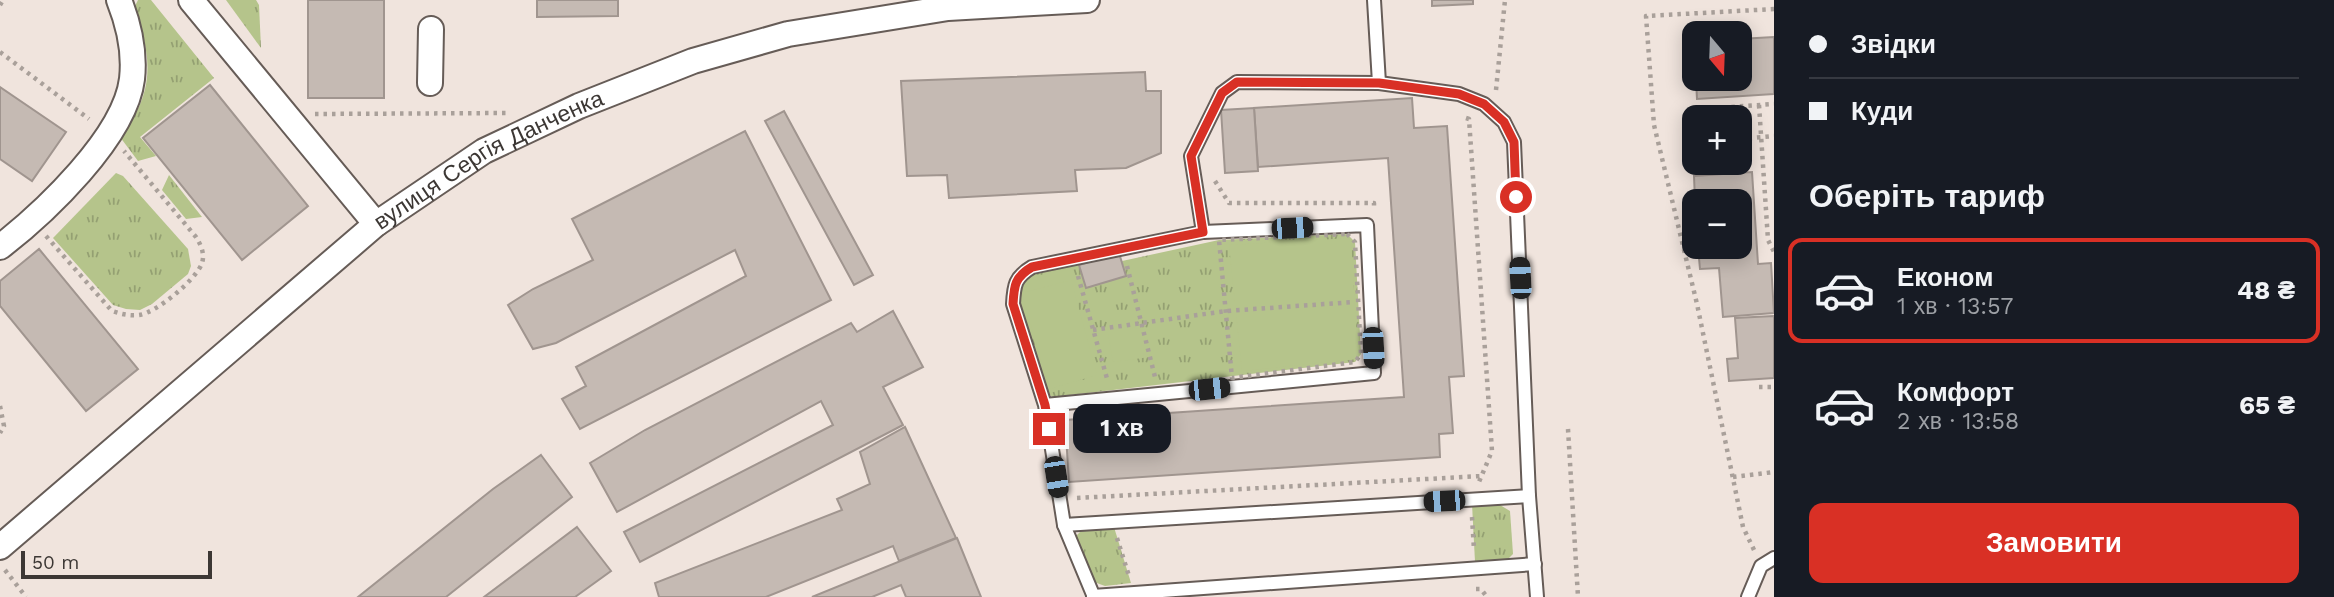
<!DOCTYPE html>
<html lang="uk">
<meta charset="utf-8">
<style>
body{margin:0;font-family:"Work Sans",sans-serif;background:#20242c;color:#f1f3f6;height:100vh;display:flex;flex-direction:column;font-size:26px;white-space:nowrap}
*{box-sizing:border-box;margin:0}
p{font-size:23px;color:#9ea1a6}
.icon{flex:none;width:38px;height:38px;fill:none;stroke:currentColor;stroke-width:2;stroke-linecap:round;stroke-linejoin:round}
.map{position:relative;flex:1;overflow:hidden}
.side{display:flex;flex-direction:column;background:#171b24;width:560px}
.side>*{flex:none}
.hud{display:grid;align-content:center;height:154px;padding:0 35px;background:#171b24}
.needle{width:46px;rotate:161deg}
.fabs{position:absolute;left:1682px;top:21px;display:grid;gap:14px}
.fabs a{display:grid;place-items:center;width:70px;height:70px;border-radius:14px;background:#171b24;box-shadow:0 4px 18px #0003;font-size:35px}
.scale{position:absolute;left:21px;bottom:18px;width:191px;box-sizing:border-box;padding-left:7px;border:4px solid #3c3734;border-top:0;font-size:19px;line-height:24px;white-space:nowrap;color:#3c3734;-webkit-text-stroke:5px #f0e4dd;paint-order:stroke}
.end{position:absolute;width:32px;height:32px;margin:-16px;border:9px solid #d93025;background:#fff;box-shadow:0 0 0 4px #fff}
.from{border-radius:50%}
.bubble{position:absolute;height:49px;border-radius:14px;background:#171b24;box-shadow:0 4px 18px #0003;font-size:23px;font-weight:700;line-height:49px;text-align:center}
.car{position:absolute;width:21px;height:42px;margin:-21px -10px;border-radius:9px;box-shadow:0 0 5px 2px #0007;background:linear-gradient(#222 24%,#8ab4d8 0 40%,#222 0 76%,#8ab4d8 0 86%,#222 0)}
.hud b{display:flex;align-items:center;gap:24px;height:66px;font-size:26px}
.hud b+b{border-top:2px solid #363941}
.hud i{width:18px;height:18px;background:#f1f3f6}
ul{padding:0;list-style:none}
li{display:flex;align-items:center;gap:21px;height:105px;margin:0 14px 10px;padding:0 21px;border:4px solid transparent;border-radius:14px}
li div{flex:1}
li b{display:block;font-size:26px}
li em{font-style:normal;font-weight:700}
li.active{border-color:#d93025}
li>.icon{width:63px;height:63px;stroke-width:1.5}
h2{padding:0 35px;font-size:32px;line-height:84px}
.action{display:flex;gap:14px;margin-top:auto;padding:14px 35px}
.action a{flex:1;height:80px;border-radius:14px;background:#d93025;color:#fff;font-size:28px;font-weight:700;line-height:80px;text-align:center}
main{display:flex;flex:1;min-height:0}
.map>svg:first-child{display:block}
.grass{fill:url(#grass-tufts)}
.green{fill:#b5c48b}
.building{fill:#c5bab3;stroke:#a0958f;stroke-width:2}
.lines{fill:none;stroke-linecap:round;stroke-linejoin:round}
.service-casing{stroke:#665c57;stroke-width:16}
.minor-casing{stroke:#665c57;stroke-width:28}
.path{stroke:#a9a09a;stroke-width:4.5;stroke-dasharray:3.5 5;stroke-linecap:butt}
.service{stroke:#fff;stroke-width:12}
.minor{stroke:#fff;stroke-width:24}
.route{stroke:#d93025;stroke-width:9}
.labels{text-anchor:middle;stroke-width:5;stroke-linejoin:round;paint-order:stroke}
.street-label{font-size:23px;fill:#3c3734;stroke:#f0e4dd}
</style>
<main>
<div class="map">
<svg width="1774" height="597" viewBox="0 0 1774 597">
<defs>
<pattern id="grass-tufts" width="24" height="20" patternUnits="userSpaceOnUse" patternTransform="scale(1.75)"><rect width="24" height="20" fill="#b5c48b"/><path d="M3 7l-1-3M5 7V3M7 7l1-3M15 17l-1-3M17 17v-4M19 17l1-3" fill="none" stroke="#94a072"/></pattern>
</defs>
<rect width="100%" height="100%" fill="#f0e4dd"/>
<g class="grass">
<path d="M 138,0 L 151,0 L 214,78 L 140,137 L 156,156 L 138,161 L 120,137 C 155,93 153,59 134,8 Z"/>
<path d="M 226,0 L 256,0 L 259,5 L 261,48 Z"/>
<path d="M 116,173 L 123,176 L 188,249 L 191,266 L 188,274 L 152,304 L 140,310 L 126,309 L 113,305 L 53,238 Z"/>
<path d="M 169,175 L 202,217 L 186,219 L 162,190 Z"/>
<path d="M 1347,234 L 1355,242 L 1361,354 L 1355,362 L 1053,397 L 1046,393 L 1018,304 L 1020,289 L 1023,280 L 1034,272 L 1079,265 L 1126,276 L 1122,261 L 1219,240 Z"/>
<path d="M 1472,504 L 1500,505 L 1510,511 L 1513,554 L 1508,559 L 1475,562 Z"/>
<path d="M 1114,527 L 1131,583 L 1105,586 L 1094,582 L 1075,537 L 1081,531 Z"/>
</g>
<g class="green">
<path d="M 1351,238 L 1358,359 L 1242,371 L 1229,245 Z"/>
<path d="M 1071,280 L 1097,375 L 1049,389 L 1022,293 Z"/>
<path d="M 1141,323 L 1150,357 L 1113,362 L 1107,328 Z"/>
</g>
<g class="building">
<rect x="308" y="0" width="76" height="98"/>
<path d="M 537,0 L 618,0 L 618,16 L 537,17 Z"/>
<path d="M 1432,0 L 1473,0 L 1473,4 L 1432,6 Z"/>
<path d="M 1774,37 L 1774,94 L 1697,99 L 1696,79 L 1740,79 L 1740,39 Z"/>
<path d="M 1145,72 L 1146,91 L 1161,91 L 1161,153 L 1126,168 L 1075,170 L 1077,191 L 949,198 L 947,175 L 907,176 L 901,81 Z"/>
<path d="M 210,85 L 308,206 L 242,260 L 143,138 Z"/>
<path d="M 0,87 L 66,132 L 32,181 L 0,159 Z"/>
<path d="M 1412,98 L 1414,128 L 1447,126 L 1464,376 L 1449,377 L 1453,433 L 1439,434 L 1440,457 L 1069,482 L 1065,420 L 1404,397 L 1388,158 L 1258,167 L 1254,108 Z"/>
<path d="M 1254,108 L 1258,171 L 1225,173 L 1221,110 Z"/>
<path d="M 784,111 L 873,275 L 854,285 L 765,121 Z"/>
<path d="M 745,131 L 831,300 L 580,429 L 562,399 L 586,386 L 576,367 L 746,276 L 735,250 L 556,343 L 533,349 L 508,305 L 533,289 L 593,260 L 572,219 Z"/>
<path d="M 1752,172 L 1758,264 L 1771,263 L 1774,313 L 1723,317 L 1719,268 L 1700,269 L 1698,247 L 1740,247 L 1740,201 L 1695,201 L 1694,176 Z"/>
<path d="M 39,249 L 138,369 L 86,411 L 0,306 L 0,281 Z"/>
<path d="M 1119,253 L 1126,276 L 1086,288 L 1079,265 Z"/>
<path d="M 893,311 L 923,367 L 883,387 L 903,425 L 640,562 L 624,532 L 833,425 L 821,401 L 617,512 L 590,463 L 645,430 L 851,323 L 857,332 Z"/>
<path d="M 1774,316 L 1774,378 L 1729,381 L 1727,359 L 1738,358 L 1735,318 Z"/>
<path d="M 905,427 L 956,538 L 899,561 L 893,546 L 766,597 L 659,597 L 655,583 L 842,510 L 837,499 L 870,484 L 860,452 Z"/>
<path d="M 541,455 L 572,497 L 446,597 L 358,597 L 493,489 Z"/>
<path d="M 577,527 L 611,571 L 575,597 L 484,597 Z"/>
<path d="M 957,538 L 981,597 L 906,597 L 901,585 L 872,597 L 812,597 Z"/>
</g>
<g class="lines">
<g class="service-casing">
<g id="service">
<path d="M 1374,0 L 1379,83"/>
<path d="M 1203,232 L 1191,156 L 1222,93 L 1237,82 L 1379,83 L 1459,94 L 1484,104 L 1504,122 L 1514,142 L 1529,496 L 1537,597"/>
<path d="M 1045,405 L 1374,373 L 1367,225 L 1203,232 L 1032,267 C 1015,277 1014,285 1013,304 L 1045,405 L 1064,525 L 1094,597"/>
<path d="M 1064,525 L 1529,496"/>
<path d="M 1093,596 L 1535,564"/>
<path d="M 1748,597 L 1761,566 L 1774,558"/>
</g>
</g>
<g class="minor-casing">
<g id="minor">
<path d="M 191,0 L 376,224"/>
<path d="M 430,83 L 431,29"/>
<path d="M 0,247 C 44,213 125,137 132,79 C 135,52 129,25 119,0"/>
<path id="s1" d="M 0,547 L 376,224 L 484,151 L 579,106 L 693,61 L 788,34 L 948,8 L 1087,0"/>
</g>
</g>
<g class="path">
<path d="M 0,5 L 3,0"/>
<path d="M 0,52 L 89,119"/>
<path d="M 1496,90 L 1505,0"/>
<path d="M 1759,105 L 1768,240 L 1774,252"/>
<path d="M 315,114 L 506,113"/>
<path d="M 1716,117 L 1715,108 L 1774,104"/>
<path d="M 1466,118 L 1469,119 L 1492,451 L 1479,482"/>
<path d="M 1740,139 L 1774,136"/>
<path d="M 1215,181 L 1229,203 L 1374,203 L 1374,208"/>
<path d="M 1347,234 L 1355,242 L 1361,354 L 1355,362 L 1232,378 L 1219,240 Z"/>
<path d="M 46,236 L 112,311 C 121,314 129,316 139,315 C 156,313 196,280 202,263 C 205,254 201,245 196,237 L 124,151"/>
<path d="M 1127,266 L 1155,377"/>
<path d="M 1078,276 L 1108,382"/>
<path d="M 1093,330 L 1226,311 L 1354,302"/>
<path d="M 1759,387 L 1774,387"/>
<path d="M 0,406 L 4,426 L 0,433"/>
<path d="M 1568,429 L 1578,597"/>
<path d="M 1733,477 L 1774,472"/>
<path d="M 1077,498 L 1482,476"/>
<path d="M 1472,517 L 1474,550"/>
<path d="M 1117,538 L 1129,576"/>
<path d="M 1754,550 L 1743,527 L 1697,304 L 1654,125 L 1646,16 L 1774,9"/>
<path d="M 5,570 L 26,597"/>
<path d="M 1476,589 L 1481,589 L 1487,597"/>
</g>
<use href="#service" class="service"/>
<use href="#minor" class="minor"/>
</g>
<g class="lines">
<path class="route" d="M 1049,429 L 1045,405 L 1013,304 C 1014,285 1015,277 1032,267 L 1203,232 L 1191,156 L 1222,93 L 1237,82 L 1379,83 L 1459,94 L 1484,104 L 1504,122 L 1514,142 L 1516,197"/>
</g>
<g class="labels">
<g class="street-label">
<text dy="8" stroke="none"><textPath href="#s1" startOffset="626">вулиця Сергія Данченка</textPath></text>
</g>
</g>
</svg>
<div class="fabs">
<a><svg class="needle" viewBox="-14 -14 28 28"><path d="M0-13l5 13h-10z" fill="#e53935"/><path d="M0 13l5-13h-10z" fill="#9ea1a6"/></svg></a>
<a>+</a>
<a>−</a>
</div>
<div class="scale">50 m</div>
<i class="end from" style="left:1516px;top:197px"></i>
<i class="end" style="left:1049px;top:429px"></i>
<div class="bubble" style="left:1073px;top:404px;width:98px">1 хв</div>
<i class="car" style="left:1292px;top:228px;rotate:87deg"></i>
<i class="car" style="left:1520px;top:278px;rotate:357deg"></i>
<i class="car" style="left:1373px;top:348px;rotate:177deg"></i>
<i class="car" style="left:1209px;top:389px;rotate:84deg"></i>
<i class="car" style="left:1056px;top:477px;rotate:171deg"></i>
<i class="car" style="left:1444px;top:501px;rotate:267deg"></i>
</div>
<section class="side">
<div class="hud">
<b><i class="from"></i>Звідки</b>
<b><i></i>Куди</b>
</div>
<h2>Оберіть тариф</h2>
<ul>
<li class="active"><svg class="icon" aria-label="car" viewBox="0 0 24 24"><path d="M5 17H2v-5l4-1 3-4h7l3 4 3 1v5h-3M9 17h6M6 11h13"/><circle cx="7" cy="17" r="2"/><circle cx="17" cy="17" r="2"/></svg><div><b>Економ</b><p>1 хв · 13:57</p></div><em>48 ₴</em></li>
<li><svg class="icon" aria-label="car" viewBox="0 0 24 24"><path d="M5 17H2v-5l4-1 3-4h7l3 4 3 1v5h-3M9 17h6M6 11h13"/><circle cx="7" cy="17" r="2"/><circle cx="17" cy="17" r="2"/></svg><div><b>Комфорт</b><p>2 хв · 13:58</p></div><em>65 ₴</em></li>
</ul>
<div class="action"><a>Замовити</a></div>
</section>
</main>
